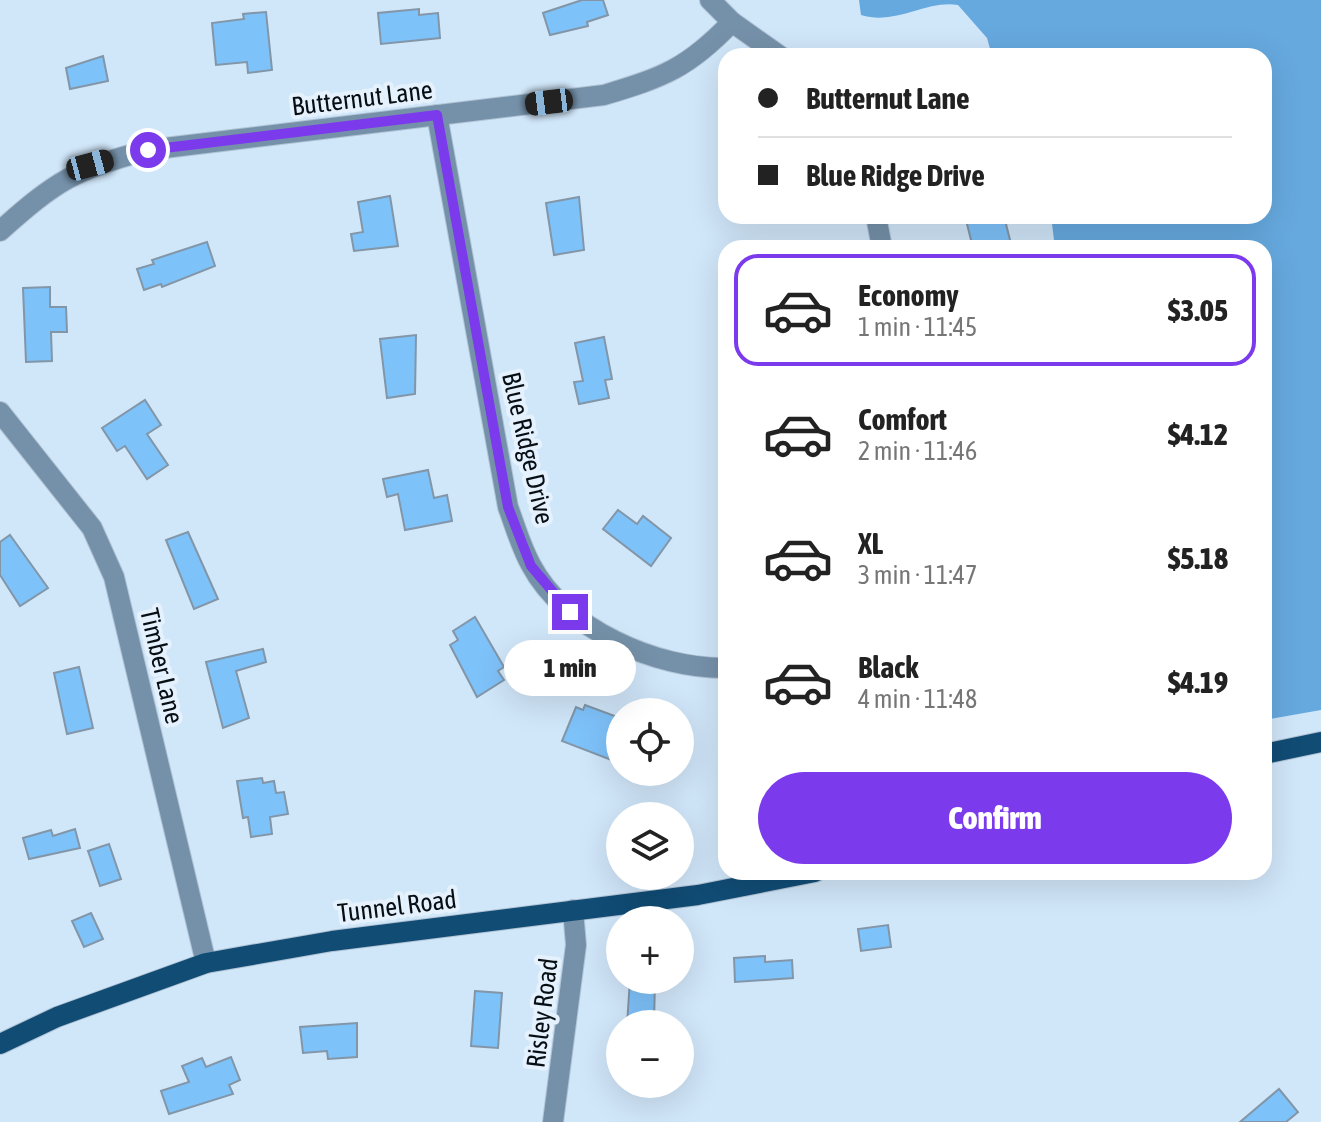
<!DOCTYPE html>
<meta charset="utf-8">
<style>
body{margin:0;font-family:"Asap Condensed",sans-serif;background:#f2f2f2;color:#222;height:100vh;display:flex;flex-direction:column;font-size:30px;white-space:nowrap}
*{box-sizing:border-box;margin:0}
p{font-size:26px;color:#767676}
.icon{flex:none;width:44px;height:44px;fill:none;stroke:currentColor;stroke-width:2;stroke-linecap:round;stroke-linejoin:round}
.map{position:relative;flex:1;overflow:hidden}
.panel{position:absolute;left:718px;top:240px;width:554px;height:640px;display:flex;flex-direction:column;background:#fff;border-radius:24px;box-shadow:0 8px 32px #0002}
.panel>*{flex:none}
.banner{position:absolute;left:718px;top:48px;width:554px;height:176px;border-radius:24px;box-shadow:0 8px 32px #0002;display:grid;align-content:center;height:176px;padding:0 40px;background:#fff}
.controls{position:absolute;left:606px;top:698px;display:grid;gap:16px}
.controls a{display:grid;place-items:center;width:88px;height:88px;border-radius:50%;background:#fff;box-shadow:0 8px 32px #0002;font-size:40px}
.end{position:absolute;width:36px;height:36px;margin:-18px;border:10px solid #7c3aed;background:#fff;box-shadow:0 0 0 4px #fff}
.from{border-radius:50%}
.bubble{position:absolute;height:56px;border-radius:28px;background:#fff;box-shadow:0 8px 32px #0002;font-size:26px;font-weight:800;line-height:56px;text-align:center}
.car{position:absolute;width:24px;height:48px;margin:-24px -12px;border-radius:10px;box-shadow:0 0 6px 2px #0007;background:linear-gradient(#222 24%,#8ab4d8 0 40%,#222 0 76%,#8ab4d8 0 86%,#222 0)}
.banner b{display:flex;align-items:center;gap:28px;height:76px;font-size:30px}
.banner b+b{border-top:2px solid #e0e0e0}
.banner i{width:20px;height:20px;background:#222}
ul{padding:14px 0 0;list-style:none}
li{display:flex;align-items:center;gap:24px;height:112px;margin:0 16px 12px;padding:0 24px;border:4px solid transparent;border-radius:24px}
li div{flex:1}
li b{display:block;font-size:30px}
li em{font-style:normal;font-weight:800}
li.active{border-color:#7c3aed}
li>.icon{width:72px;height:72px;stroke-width:1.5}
.primary-button{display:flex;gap:16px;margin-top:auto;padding:16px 40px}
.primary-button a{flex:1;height:92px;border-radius:48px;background:#7c3aed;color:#fff;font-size:32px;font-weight:800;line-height:92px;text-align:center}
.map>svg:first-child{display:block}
.forest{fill:#66a9df}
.building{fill:#7ec2fa;stroke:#8296a8;stroke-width:2}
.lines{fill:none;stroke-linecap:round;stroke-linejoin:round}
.minor-casing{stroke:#b0c3d4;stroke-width:22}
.major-casing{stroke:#b0c3d4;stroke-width:22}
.minor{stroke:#7591a9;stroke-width:20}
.major{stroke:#114c75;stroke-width:20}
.route{stroke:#7c3aed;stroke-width:10}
.labels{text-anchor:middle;stroke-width:8;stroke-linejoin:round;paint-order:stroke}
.street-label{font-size:26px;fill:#070e14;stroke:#e5f2fe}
</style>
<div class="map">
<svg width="1321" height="1122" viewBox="0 0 1321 1122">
<rect width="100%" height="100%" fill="#d0e6f9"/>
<path class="forest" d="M 859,0 L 1321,0 L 1321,710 L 1264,720 L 1264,248 L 1055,248 L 1051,216 L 1264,216 L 1264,56 L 992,56 L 987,38 L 958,5 C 925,0 896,26 861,15 Z"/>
<g class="building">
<path d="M 582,0 L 603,0 L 608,15 L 587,22 L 588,26 L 550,35 L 543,13 Z"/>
<path d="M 419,9 L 419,15 L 438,13 L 440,38 L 381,44 L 378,13 Z"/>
<path d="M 266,12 L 272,70 L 248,73 L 247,62 L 216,65 L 212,23 L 244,19 L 243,14 Z"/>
<path d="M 103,56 L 108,81 L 70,89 L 66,68 Z"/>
<path d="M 390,196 L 398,246 L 354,251 L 351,234 L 363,232 L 358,202 Z"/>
<path d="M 579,197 L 584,250 L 554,255 L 546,203 Z"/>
<path d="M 965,216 L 1004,216 L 1012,248 L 973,248 Z"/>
<path d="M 207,242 L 215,266 L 162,287 L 161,284 L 144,290 L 137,269 L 154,264 L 152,260 Z"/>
<path d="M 50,287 L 50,307 L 66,307 L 67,332 L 51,332 L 52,361 L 26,362 L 23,288 Z"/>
<path d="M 416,335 L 415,394 L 387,398 L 380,339 Z"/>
<path d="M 604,337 L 612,379 L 605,380 L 609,398 L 579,404 L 574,382 L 583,381 L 575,343 Z"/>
<path d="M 145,400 L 161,425 L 147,434 L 168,465 L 147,479 L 125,446 L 117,451 L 102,428 Z"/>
<path d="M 428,470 L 434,498 L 447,495 L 452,521 L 405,530 L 398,494 L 387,497 L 383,479 Z"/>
<path d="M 618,510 L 637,524 L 643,516 L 671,538 L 651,566 L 603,529 Z"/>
<path d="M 188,532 L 218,599 L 194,609 L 166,540 Z"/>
<path d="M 10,535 L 48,588 L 20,606 L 0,575 L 0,542 Z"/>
<path d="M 475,617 L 504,667 L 498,671 L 504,680 L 477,697 L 450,645 L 458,640 L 453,631 Z"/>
<path d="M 263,649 L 266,662 L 236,671 L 249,718 L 223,728 L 206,662 Z"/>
<path d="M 79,667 L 93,728 L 67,734 L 54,673 Z"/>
<path d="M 585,705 L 620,718 L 620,747 L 614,761 L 562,741 L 576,707 L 583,710 Z"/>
<path d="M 262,778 L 263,783 L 274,781 L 276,793 L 284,792 L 288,814 L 270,817 L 272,834 L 251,837 L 248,817 L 243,818 L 237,781 Z"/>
<path d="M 75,829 L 80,848 L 29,859 L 23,838 L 51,830 L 53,836 Z"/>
<path d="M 109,844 L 121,879 L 100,886 L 88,851 Z"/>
<path d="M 91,913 L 103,939 L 84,947 L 72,921 Z"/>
<path d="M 888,925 L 891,947 L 861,951 L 858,929 Z"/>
<path d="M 765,956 L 765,962 L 792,960 L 793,978 L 735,982 L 734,958 Z"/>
<path d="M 630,980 L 655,980 L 654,1024 L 627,1024 Z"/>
<path d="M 475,991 L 502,993 L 498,1048 L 471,1046 Z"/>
<path d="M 357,1023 L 357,1057 L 328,1059 L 327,1051 L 303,1053 L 300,1027 Z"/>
<path d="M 231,1057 L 240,1080 L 229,1085 L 233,1094 L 169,1114 L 161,1091 L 189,1082 L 182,1066 L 202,1058 L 206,1067 Z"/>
<path d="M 1279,1089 L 1298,1112 L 1286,1122 L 1240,1122 Z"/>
</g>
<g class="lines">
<g class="minor-casing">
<g id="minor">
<path d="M 710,0 L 732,22 L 780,56"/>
<path d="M 437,115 L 508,507 C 515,526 521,547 531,565 C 565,629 656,669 726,668"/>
<path d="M 876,216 L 882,248"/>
<path d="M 0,231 C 56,181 75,169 148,150 L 604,95 C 664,77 688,68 732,22"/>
<path d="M 0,412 L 92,528 L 114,577 L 206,963"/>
<path d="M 553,1122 L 576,945 L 573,910"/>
</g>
</g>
<g class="major-casing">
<g id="major">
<path d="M 1264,754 L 1321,742"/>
<path d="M 0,1044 L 57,1017 L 206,963 L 332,941 L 698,895 L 815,872"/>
</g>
</g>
<use href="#minor" class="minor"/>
<use href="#major" class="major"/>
</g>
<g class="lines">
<path class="route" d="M 148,150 L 437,115 L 508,507 L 531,566 L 570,612"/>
</g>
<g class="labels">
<g class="street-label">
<text transform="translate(362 98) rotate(-7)" y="9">Butternut Lane</text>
<text transform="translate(528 448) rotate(77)" y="9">Blue Ridge Drive</text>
<text transform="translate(162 666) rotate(77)" y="9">Timber Lane</text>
<text transform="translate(397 906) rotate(-7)" y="9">Tunnel Road</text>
<text transform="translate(542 1013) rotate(-83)" y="9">Risley Road</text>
</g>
</g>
</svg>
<div class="controls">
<a><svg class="icon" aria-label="locate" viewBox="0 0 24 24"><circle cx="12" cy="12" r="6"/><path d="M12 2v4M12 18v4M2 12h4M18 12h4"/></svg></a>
<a><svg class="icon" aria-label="layers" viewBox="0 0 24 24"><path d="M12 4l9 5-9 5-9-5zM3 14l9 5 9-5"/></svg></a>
<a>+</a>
<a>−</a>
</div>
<i class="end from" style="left:148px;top:150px"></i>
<i class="end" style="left:570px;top:612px"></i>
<div class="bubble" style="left:504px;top:640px;width:132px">1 min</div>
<i class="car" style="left:549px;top:102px;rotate:263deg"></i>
<i class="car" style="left:90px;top:165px;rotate:75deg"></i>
<div class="banner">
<b><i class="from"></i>Butternut Lane</b>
<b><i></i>Blue Ridge Drive</b>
</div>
<section class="panel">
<ul>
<li class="active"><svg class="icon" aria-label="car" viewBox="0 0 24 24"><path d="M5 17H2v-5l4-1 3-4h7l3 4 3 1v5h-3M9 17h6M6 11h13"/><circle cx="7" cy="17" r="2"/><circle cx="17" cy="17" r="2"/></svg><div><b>Economy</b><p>1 min · 11:45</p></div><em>$3.05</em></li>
<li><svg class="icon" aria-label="car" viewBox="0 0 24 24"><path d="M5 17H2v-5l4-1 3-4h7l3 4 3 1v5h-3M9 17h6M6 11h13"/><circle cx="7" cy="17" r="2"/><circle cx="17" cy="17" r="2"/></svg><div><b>Comfort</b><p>2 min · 11:46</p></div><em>$4.12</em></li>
<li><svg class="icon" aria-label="car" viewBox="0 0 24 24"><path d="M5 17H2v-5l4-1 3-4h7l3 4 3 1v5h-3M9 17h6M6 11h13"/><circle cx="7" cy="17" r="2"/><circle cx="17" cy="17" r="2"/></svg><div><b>XL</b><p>3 min · 11:47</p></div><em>$5.18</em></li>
<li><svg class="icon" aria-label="car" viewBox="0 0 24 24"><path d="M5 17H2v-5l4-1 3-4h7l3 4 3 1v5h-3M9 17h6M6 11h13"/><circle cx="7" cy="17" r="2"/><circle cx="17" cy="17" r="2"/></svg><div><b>Black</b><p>4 min · 11:48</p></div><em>$4.19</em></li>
</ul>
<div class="primary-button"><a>Confirm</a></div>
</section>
</div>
